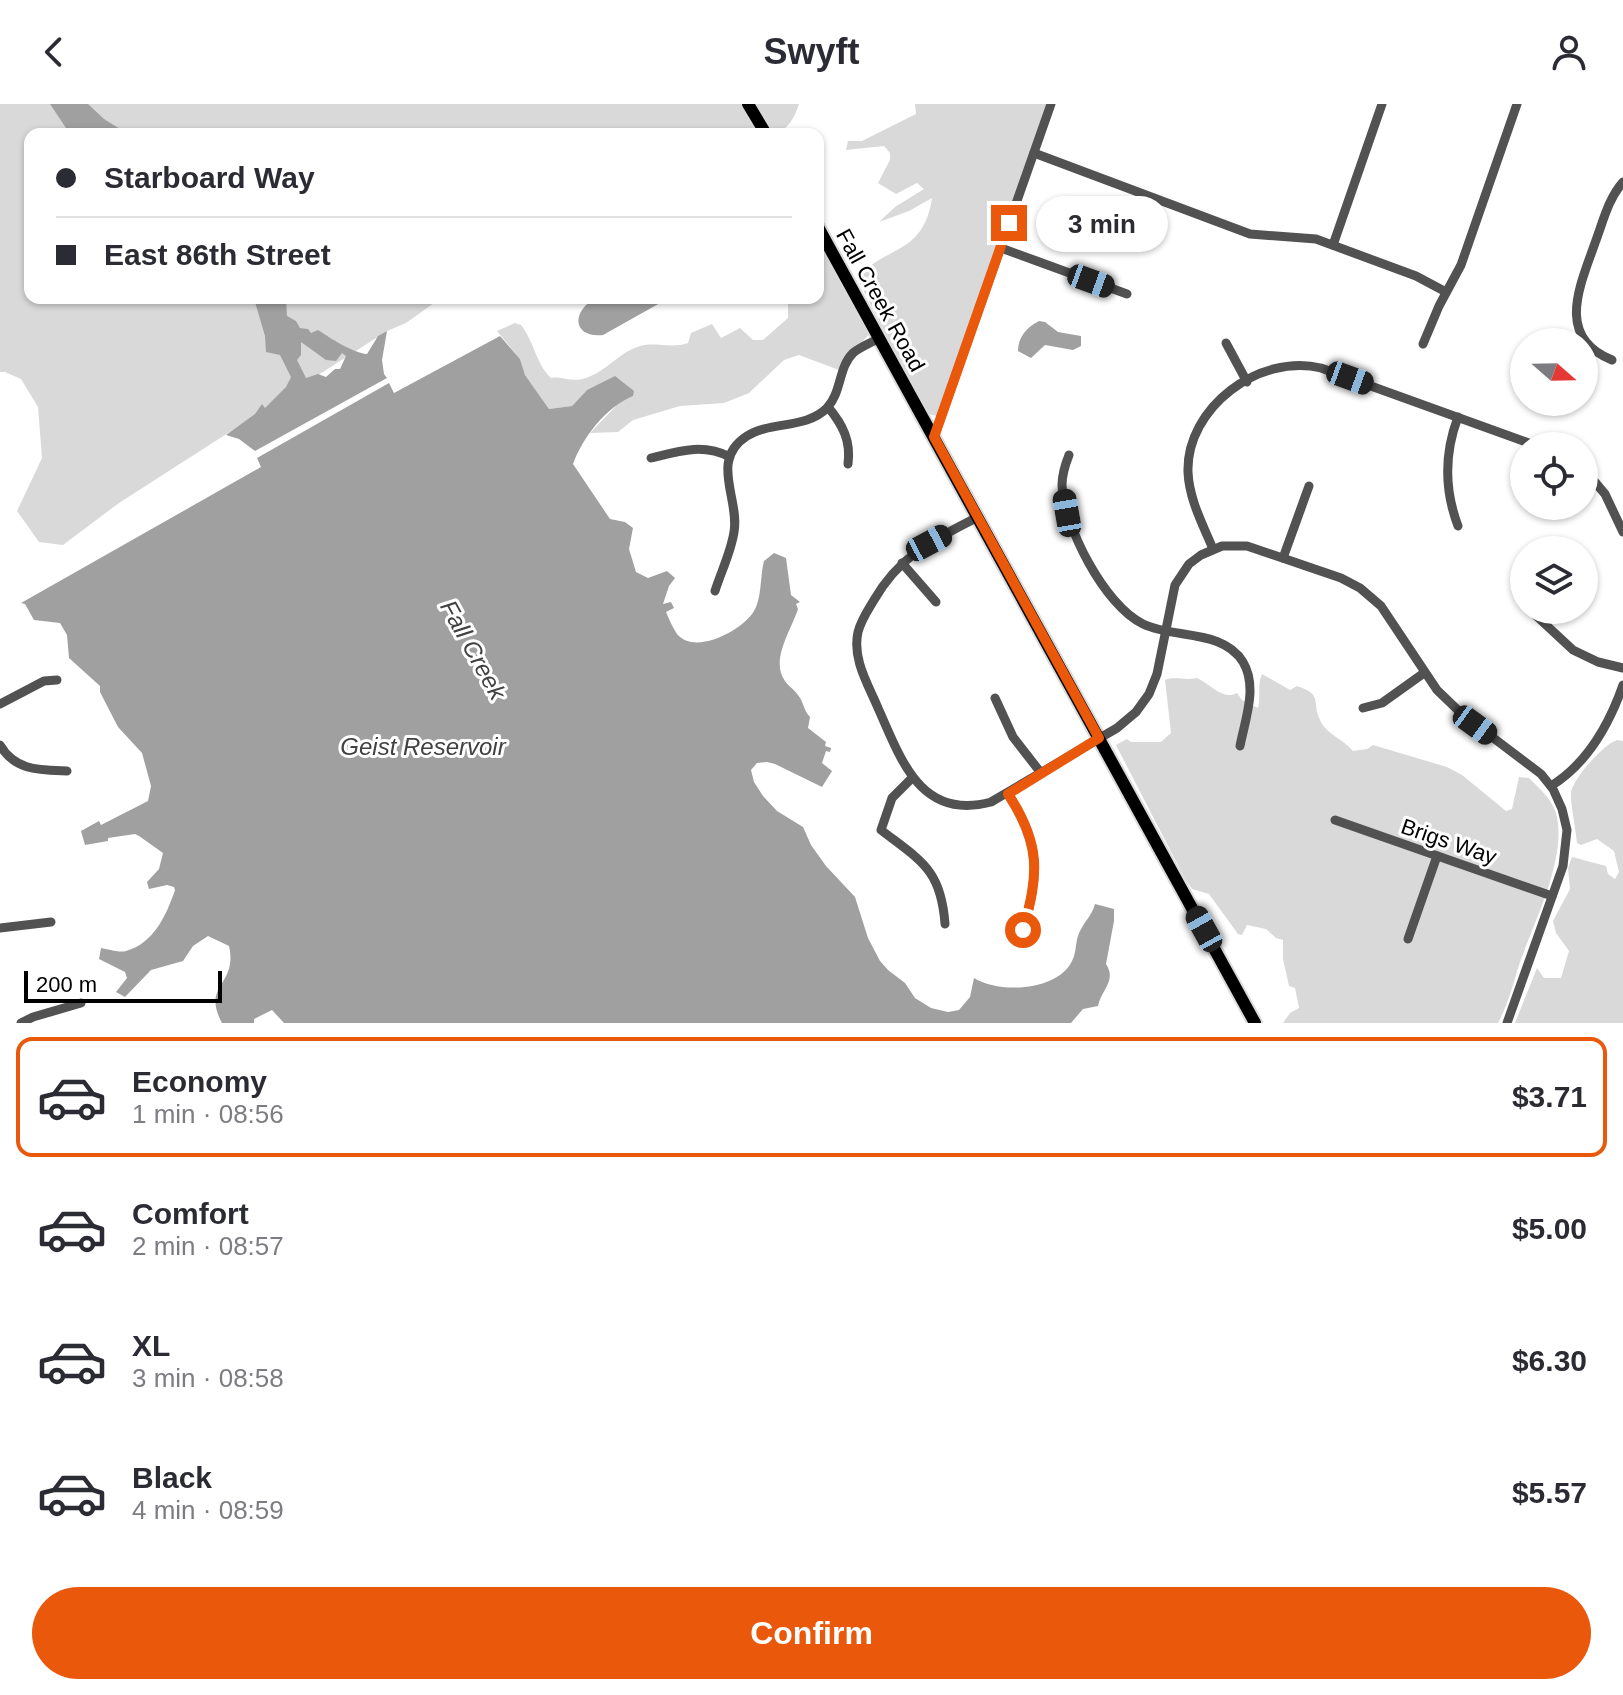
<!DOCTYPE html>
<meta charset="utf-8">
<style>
body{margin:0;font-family:Arial,sans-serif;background:#f2f2f3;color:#2b2b33;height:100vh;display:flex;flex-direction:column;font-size:30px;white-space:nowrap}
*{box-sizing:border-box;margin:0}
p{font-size:26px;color:#7c7c81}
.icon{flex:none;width:44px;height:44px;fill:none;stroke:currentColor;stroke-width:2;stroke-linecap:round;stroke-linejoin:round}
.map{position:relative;height:919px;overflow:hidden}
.panel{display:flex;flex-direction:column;background:#fff;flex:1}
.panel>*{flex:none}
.hud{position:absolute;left:24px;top:24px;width:800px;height:176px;border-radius:16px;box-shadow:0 2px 6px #0004;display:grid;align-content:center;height:176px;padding:0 32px;background:#fff}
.needle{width:52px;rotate:110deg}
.controls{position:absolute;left:1510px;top:224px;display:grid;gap:16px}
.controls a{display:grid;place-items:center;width:88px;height:88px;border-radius:50%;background:#fff;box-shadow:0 2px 6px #0004;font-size:40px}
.scale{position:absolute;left:24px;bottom:20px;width:198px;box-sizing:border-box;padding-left:8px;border:4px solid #000;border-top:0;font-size:22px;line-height:28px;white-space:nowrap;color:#000;-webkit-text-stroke:6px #fff;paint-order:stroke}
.end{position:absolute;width:36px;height:36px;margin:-18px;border:10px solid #ea580c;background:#fff;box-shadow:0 0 0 4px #fff}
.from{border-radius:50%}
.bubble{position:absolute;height:56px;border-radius:28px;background:#fff;box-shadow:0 2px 6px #0004;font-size:26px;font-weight:700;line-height:56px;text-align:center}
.car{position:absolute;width:24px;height:48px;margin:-24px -12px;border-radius:10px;box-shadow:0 0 6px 2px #0007;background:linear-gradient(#222 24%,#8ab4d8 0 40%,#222 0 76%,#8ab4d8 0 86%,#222 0)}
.hud b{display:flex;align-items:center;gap:28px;height:76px;font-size:30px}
.hud b+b{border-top:2px solid #e1e1e2}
.hud i{width:20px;height:20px;background:#2b2b33}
ul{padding:14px 0 0;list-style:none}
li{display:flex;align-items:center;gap:24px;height:120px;margin:0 16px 12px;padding:0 16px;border:4px solid transparent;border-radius:16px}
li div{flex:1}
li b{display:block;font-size:30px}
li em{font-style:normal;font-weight:700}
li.current{border-color:#ea580c}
li>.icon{width:72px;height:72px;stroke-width:1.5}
.primary-button{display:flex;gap:16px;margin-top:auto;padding:16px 32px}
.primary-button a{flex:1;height:92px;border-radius:48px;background:#ea580c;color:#fff;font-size:32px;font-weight:700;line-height:92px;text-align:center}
header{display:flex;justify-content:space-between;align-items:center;height:104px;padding:0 32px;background:#fff;font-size:36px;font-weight:700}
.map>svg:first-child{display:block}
.green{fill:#d9d9d9}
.water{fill:#a0a0a0;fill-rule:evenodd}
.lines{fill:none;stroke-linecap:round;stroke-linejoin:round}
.major-casing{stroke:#dbdbdb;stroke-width:16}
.minor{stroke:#525252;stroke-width:9}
.major{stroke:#000;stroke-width:12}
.route{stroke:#ea580c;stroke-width:10}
.labels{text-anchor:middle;stroke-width:6;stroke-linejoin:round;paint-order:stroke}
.street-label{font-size:22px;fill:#000;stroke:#fff}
.water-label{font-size:24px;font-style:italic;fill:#414141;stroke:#fff}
</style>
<header><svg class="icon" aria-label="back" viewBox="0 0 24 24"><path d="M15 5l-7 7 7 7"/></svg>Swyft<svg class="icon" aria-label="person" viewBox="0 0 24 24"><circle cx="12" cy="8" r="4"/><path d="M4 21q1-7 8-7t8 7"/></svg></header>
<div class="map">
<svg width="1623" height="919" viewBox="0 0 1623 919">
<rect width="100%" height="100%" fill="#fff"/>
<g class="green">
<path d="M 0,0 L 740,0 L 750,11 L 761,30 L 30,30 L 30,194 L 441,194 L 406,219 L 387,227 L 119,399 L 63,441 L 39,438 L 17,407 L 42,354 L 38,303 L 21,275 L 5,268 L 0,268 Z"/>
<path d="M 752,0 L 799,0 C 794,15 788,26 773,30 Z"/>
<path d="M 915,0 L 1047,0 L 937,312 L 928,310 L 921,299 L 859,178 C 874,141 923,157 932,94 L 909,107 L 879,118 L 895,103 L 924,85 L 917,79 L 896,90 L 878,79 L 890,56 L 890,49 L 884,42 L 846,46 L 848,37 L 862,37 L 916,10 Z"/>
<path d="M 818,134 L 869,230 L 839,266 L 799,251 L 784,256 L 749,289 L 724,299 L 680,302 L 633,316 L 618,328 L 590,329 L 616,302 L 587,286 L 572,302 L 549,305 L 525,271 L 520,255 L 497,227 L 515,219 L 521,221 C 534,237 536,260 551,274 C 561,272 571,278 582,275 C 604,270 617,250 637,243 C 653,237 671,245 688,239 L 691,229 L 712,220 L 721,234 L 740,224 L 753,236 L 763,236 L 788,214 L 788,194 L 818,194 Z"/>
<path d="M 1262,570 L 1290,586 L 1297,582 C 1324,591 1311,597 1320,616 C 1326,630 1343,635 1353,647 L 1367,645 L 1373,641 L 1447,663 L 1462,671 L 1506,707 L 1512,705 L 1519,673 L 1529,674 C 1540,685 1554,697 1557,713 C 1566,757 1533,820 1519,861 C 1513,881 1508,900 1498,919 L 1283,919 L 1290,909 L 1299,904 L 1295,884 L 1289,882 L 1283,855 L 1283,836 L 1276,834 L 1266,825 L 1247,821 L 1242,831 L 1238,830 L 1209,790 L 1192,785 L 1185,775 L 1116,641 L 1127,635 L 1131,638 L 1161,638 L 1171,629 L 1165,576 C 1175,572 1186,577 1197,574 C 1211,580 1222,597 1237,589 L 1242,596 L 1258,604 C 1261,593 1257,580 1262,570 Z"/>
<path d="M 1617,636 L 1623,637 L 1623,919 L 1515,919 L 1537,864 L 1544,874 L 1561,874 L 1569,847 L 1556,829 L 1553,817 L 1570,785 L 1568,764 L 1572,753 L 1606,762 L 1608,770 L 1615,775 L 1619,768 L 1614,747 L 1597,735 L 1581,741 L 1577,739 C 1576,726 1570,698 1571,688 C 1574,673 1604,640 1617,636 Z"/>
</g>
<g class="water">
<path d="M 50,0 L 88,0 L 104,15 L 128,30 L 70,30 Z"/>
<path d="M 258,194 L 286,194 L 287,212 L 296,217 L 300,224 L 308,225 L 311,229 L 318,226 C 330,234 353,249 367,250 L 378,232 L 387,227 L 382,256 L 384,270 L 387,274 L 255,347 L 239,335 L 226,331 L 255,310 L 262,300 L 265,304 L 286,283 L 291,273 L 280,251 L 266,248 L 265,232 L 255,198 ZM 301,238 L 326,256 L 336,257 L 342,249 L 346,252 L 340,265 L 335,265 L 326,273 L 318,270 L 306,274 L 297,256 L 301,251 Z"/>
<path d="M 596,194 L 669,194 L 603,231 C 572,234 571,207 596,194 Z"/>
<path d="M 1039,217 L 1045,218 L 1058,228 L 1081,232 L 1081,242 L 1073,246 L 1045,241 L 1031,254 L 1018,247 C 1018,233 1027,223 1039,217 Z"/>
<path d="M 500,232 L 520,255 L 525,271 L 549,305 L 572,302 L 587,286 L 615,272 L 634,287 L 633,292 C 606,303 583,333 573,360 L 610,415 L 625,418 L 633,424 L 629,445 L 636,468 L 648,474 L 667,467 L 675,474 L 669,482 L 663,500 L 671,498 L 674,504 L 666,508 C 669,515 673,524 677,530 C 695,552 743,526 754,507 C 762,494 760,472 764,457 L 774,449 L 786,454 L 791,491 L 800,498 L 796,500 L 798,505 C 791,527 770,556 785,577 C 789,583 794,585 798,591 C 804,598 803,606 810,613 L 808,624 L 826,638 L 825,642 L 831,644 L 830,648 L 826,647 L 822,659 L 832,667 L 822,683 L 775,660 L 767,658 L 757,659 L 751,666 L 754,678 L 763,692 L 777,707 L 803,723 L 811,741 L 826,762 L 855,793 L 868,834 L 880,857 L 888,866 L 905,879 L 915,894 L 931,904 L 948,908 L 959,906 L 970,893 L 974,874 C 999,890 1058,887 1072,857 C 1077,848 1075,836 1080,827 C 1086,815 1091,813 1095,800 L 1114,805 L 1114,817 L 1106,860 C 1117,877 1101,886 1098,902 L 1083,905 L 1071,919 L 284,919 L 272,906 L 254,915 L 254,919 L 222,919 C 201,880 238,882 229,842 L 208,832 L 193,842 L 183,857 L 151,866 L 125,893 L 116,888 L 127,874 L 125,868 L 99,855 L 101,844 C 108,845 119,849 126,847 C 154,839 166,812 175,786 L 174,783 L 167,781 L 149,785 L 147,778 L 159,765 L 163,749 L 139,732 L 135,730 L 108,734 L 108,737 L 85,741 L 81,727 L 99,717 L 101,721 L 148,697 L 151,682 L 142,649 L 118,623 L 100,588 L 100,582 L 69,554 L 67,531 L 60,519 L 34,516 L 25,500 L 21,499 L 261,363 L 257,354 L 389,279 L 394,289 Z"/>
</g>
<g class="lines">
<g class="major-casing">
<g id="major">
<path d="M 748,0 L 766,30"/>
<path d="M 818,123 L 1255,919"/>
</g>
</g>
<g class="minor">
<path d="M 1034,49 L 1250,130 L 1316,135 L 1416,172 L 1446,188"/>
<path d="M 1333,141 L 1382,0"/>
<path d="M 1001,144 L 1127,190"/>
<path d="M 1226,239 L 1247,278"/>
<path d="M 1423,240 L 1439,202 L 1461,161 L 1517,0"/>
<path d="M 1612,256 C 1555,233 1580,182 1595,139 C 1603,118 1608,95 1623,78"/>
<path d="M 828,303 C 843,321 851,337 848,360"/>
<path d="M 934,333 L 1051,0"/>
<path d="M 1069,351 C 1065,361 1062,370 1062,381 C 1064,422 1104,501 1143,520 C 1174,535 1223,525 1243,558 C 1258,583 1245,616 1240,642"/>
<path d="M 651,354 C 679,347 703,339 730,353"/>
<path d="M 1584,365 L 1605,390 L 1623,428"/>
<path d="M 978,413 C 933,436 900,451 874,496 C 868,506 861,516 858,528 C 852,555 868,580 878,604 C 901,655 920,717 991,698 L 1117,624 L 1136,608 L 1149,590 L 1157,570 L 1175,481 L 1189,460 L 1201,451 L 1222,442 L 1247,442 L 1341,474 L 1360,484 L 1381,502 L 1437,586 L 1463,611 L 1541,670 L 1553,685 L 1562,705 L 1567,726 L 1563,762 L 1507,919"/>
<path d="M 1458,422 C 1444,385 1444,350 1458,313"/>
<path d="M 1213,445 C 1203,421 1189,395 1188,368 C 1186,304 1259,249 1321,264 L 1537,342"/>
<path d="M 1283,454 L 1309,382"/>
<path d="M 902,459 L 936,498"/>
<path d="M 715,487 C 721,468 731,448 734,428 C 740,395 709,356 747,332 C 771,317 806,325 827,304 C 842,288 838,264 853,249 C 860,243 871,239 879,234"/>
<path d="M 1530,506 L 1573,546 L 1598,558 L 1623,564"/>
<path d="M 995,594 L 1013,633 L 1041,669"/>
<path d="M 0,600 L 44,577 L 57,576"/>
<path d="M 1363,604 L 1382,599 L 1424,569"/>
<path d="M 0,641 C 15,667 40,666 67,667"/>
<path d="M 912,674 L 892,694 L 881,726 C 921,757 941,765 945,820"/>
<path d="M 1551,682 C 1588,659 1609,621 1623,581"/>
<path d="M 1008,690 C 1041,740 1039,770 1023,826"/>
<path d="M 1335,716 L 1552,792"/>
<path d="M 0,824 L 51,818"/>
<path d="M 1408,835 L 1437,752"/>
<path d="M 21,919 L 33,913 L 81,899"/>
</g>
<use href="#major" class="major"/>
</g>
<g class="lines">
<path class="route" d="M 1009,119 L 934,333 L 1099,634 L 1008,690 C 1041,740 1039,770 1023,826"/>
</g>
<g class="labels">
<g class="street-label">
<text transform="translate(881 196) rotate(61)" y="8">Fall Creek Road</text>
<text transform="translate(1449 737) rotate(19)" y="8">Brigs Way</text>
</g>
<g class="water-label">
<text transform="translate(473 546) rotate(61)" y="8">Fall Creek</text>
<text x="423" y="651">Geist Reservoir</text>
</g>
</g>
</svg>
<div class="controls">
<a><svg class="needle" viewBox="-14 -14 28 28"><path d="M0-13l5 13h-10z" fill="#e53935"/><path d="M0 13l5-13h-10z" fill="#7c7c81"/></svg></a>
<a><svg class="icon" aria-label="locate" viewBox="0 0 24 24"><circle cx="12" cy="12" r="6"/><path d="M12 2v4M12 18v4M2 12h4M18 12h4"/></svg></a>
<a><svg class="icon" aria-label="layers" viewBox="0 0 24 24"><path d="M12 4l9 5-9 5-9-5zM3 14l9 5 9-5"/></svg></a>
</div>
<div class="scale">200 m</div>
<i class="end from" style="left:1023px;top:826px"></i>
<i class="end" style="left:1009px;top:119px"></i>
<div class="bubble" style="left:1036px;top:92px;width:132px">3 min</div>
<i class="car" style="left:1091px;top:177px;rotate:110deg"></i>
<i class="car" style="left:1350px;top:274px;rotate:110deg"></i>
<i class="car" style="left:1067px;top:409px;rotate:350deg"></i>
<i class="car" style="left:929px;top:439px;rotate:62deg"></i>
<i class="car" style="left:1475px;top:621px;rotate:126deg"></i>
<i class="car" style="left:1204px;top:825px;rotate:331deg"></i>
<div class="hud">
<b><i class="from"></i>Starboard Way</b>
<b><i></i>East 86th Street</b>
</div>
</div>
<section class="panel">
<ul>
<li class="current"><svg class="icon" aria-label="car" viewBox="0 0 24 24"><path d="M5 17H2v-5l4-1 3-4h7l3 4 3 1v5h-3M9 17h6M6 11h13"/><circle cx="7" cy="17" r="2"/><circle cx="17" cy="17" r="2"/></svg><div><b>Economy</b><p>1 min · 08:56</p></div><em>$3.71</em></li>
<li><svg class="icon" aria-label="car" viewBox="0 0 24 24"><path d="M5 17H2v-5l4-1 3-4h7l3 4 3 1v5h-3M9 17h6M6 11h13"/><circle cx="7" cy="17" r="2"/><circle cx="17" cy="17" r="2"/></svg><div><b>Comfort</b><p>2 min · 08:57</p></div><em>$5.00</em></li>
<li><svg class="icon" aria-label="car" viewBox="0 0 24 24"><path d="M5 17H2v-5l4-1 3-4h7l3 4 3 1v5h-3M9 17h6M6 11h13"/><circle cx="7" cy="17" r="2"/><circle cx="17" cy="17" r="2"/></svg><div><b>XL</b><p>3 min · 08:58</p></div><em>$6.30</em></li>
<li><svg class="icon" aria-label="car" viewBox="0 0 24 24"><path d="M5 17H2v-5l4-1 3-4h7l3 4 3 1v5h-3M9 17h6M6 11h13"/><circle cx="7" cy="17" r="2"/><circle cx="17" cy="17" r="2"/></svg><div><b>Black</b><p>4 min · 08:59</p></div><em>$5.57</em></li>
</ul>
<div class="primary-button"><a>Confirm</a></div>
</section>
